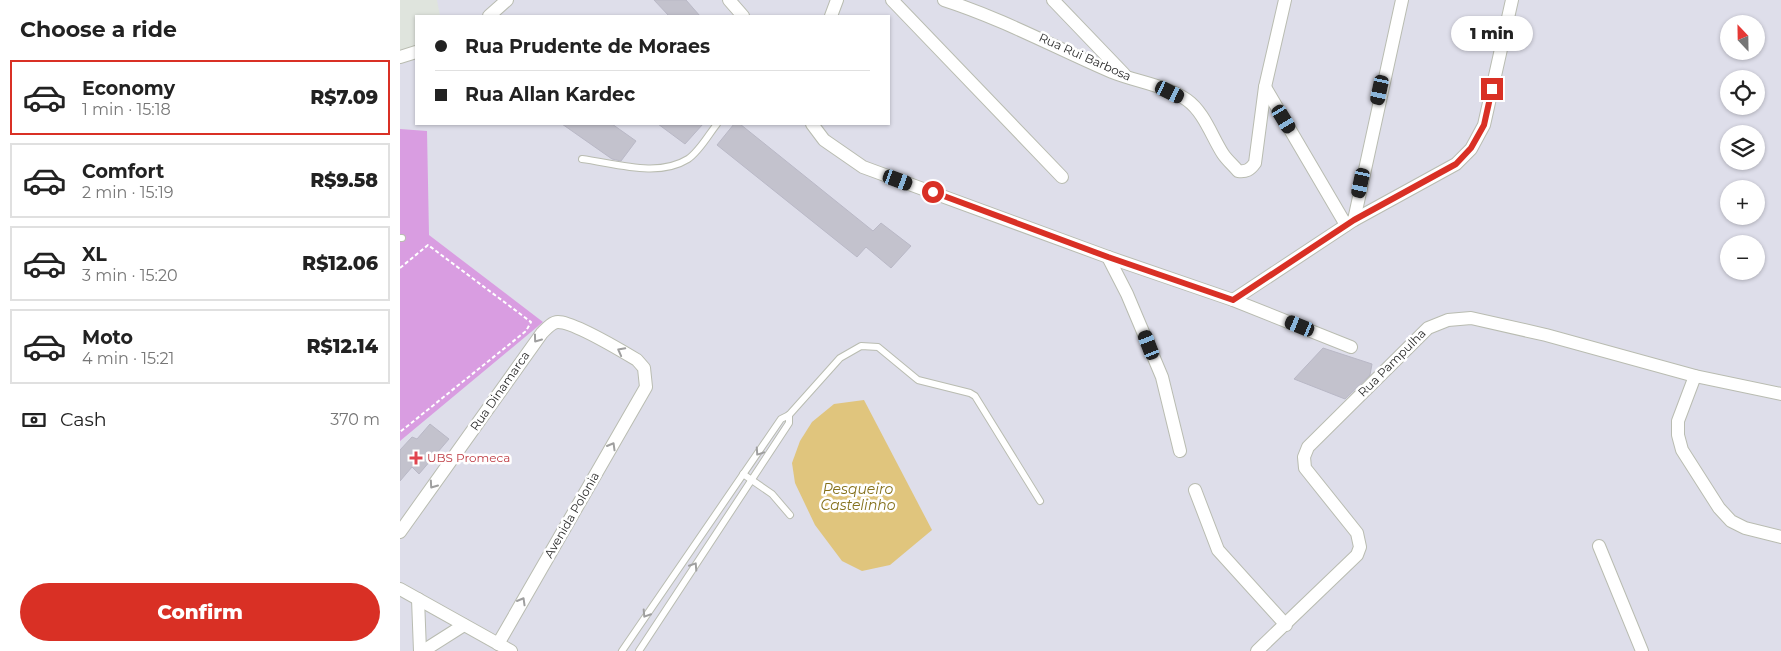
<!DOCTYPE html>
<meta charset="utf-8">
<style>
body{margin:0;font-family:Montserrat,sans-serif;background:#f6f6f6;color:#222;height:100vh;display:flex;flex-direction:column;font-size:19px;white-space:nowrap}
*{box-sizing:border-box;margin:0}
p{font-size:16px;color:#767676}
.icon{flex:none;width:28px;height:28px;fill:none;stroke:currentColor;stroke-width:2;stroke-linecap:round;stroke-linejoin:round}
.map{position:relative;flex:1;overflow:hidden}
.drawer{display:flex;flex-direction:column;background:#fff;width:400px}
.drawer>*{flex:none}
.guide{position:absolute;left:15px;top:15px;width:475px;height:110px;border-radius:0px;box-shadow:0 1px 4px #0004;display:grid;align-content:center;height:110px;padding:0 20px;background:#fff}
.needle{width:32px;rotate:338deg}
.tools{position:absolute;left:1320px;top:15px;display:grid;gap:10px}
.tools a{display:grid;place-items:center;width:45px;height:45px;border-radius:50%;background:#fff;box-shadow:0 1px 4px #0004;font-size:25px}
.end{position:absolute;width:22px;height:22px;margin:-11px;border:6px solid #d93025;background:#fff;box-shadow:0 0 0 2px #fff}
.from{border-radius:50%}
.bubble{position:absolute;height:35px;border-radius:18px;background:#fff;box-shadow:0 1px 4px #0004;font-size:16px;font-weight:800;line-height:35px;text-align:center}
.car{position:absolute;width:15px;height:30px;margin:-15px -8px;border-radius:6px;box-shadow:0 0 4px 1px #0007;background:linear-gradient(#222 24%,#8ab4d8 0 40%,#222 0 76%,#8ab4d8 0 86%,#222 0)}
.guide b{display:flex;align-items:center;gap:18px;height:48px;font-size:19px}
.guide b+b{border-top:1px solid #e0e0e0}
.guide i{width:12px;height:12px;background:#222}
ul{padding:0;list-style:none}
li{display:flex;align-items:center;gap:15px;height:75px;margin:0 10px 8px;padding:0 10px;border:2px solid #e0e0e0;border-radius:0px}
li div{flex:1}
li b{display:block;font-size:19px}
li em{font-style:normal;font-weight:800}
li.on{border-color:#d93025}
li>.icon{width:45px;height:45px;stroke-width:1.5}
h2{padding:0 20px;font-size:22px;line-height:60px}
.pay{display:flex;align-items:center;gap:12px;height:55px;padding:0 20px;font-size:19px}
.pay p{margin-inline-start:auto}
.button{display:flex;gap:10px;margin-top:auto;padding:10px 20px}
.button a{flex:1;height:58px;border-radius:30px;background:#d93025;color:#fff;font-size:20px;font-weight:800;line-height:58px;text-align:center}
main{display:flex;flex:1;min-height:0}
.map>svg:first-child{display:block}
.industrial{fill:#dfe4dd}
.pitch{fill:#d99de1}
.water{fill:#e0c57d}
.building{fill:#c3c2cd;stroke:#b9b8c6}
.lines{fill:none;stroke-linecap:round;stroke-linejoin:round}
.lane-casing{stroke:#b9bcb1;stroke-width:8}
.street-casing{stroke:#b9bcb1;stroke-width:14}
.path{stroke:#fff;stroke-width:2;stroke-dasharray:4 2.5;stroke-linecap:butt}
.lane{stroke:#fff;stroke-width:6}
.street{stroke:#fff;stroke-width:12}
.oneway{stroke:#9f9f9f}
.route{stroke:#d93025;stroke-width:6}
.health-dot{fill:#e0444e;stroke:#fff;stroke-width:2}
.labels{text-anchor:middle;stroke-width:5;stroke-linejoin:round;paint-order:stroke}
.street-label{font-size:12px;fill:#2a2a2a;stroke:#fff}
.health-label{font-size:12px;fill:#be3a42;stroke:#fff;text-anchor:start}
.water-label{font-size:14px;font-style:italic;fill:#85711c;stroke:#fff}
</style>
<main>
<section class="drawer">
<h2>Choose a ride</h2>
<ul>
<li class="on"><svg class="icon" aria-label="car" viewBox="0 0 24 24"><path d="M5 17H2v-5l4-1 3-4h7l3 4 3 1v5h-3M9 17h6M6 11h13"/><circle cx="7" cy="17" r="2"/><circle cx="17" cy="17" r="2"/></svg><div><b>Economy</b><p>1 min · 15:18</p></div><em>R$7.09</em></li>
<li><svg class="icon" aria-label="car" viewBox="0 0 24 24"><path d="M5 17H2v-5l4-1 3-4h7l3 4 3 1v5h-3M9 17h6M6 11h13"/><circle cx="7" cy="17" r="2"/><circle cx="17" cy="17" r="2"/></svg><div><b>Comfort</b><p>2 min · 15:19</p></div><em>R$9.58</em></li>
<li><svg class="icon" aria-label="car" viewBox="0 0 24 24"><path d="M5 17H2v-5l4-1 3-4h7l3 4 3 1v5h-3M9 17h6M6 11h13"/><circle cx="7" cy="17" r="2"/><circle cx="17" cy="17" r="2"/></svg><div><b>XL</b><p>3 min · 15:20</p></div><em>R$12.06</em></li>
<li><svg class="icon" aria-label="car" viewBox="0 0 24 24"><path d="M5 17H2v-5l4-1 3-4h7l3 4 3 1v5h-3M9 17h6M6 11h13"/><circle cx="7" cy="17" r="2"/><circle cx="17" cy="17" r="2"/></svg><div><b>Moto</b><p>4 min · 15:21</p></div><em>R$12.14</em></li>
</ul>
<div class="pay"><svg class="icon" aria-label="cash" viewBox="0 0 24 24"><path d="M3 7h18v10H3z"/><circle cx="12" cy="12" r="2"/></svg>Cash<p>370 m</p></div>
<div class="button"><a>Confirm</a></div>
</section>
<div class="map">
<svg width="1381" height="651" viewBox="0 0 1381 651">
<rect width="100%" height="100%" fill="#dedeea"/>
<path class="industrial" d="M 0,0 L 37,0 L 40,16 L 16,16 L 16,46 L 0,52 Z"/>
<path class="pitch" d="M 0,129 L 27,131 L 29,235 L 143,322 L 0,441 Z"/>
<path class="water" d="M 464,400 L 532,530 L 490,565 L 462,571 L 442,561 L 415,525 L 395,483 L 392,463 L 400,441 L 412,422 L 434,404 Z"/>
<g class="building">
<path d="M 254,0 L 286,0 L 300,16 L 269,16 Z"/>
<path d="M 162,124 L 212,124 L 236,141 L 221,161 L 212,159 Z"/>
<path d="M 258,124 L 303,124 L 285,144 Z"/>
<path d="M 334,124 L 340,124 L 473,231 L 481,223 L 511,246 L 491,268 L 466,247 L 457,257 L 317,145 Z"/>
<path d="M 923,348 L 972,364 L 970,375 L 945,399 L 894,379 Z"/>
<path d="M 30,424 L 49,439 L 19,474 L 12,467 L 0,481 L 0,450 L 12,437 L 17,439 Z"/>
</g>
<g class="lines">
<g class="lane-casing">
<g id="lane">
<path d="M 182,159 C 214,163 258,178 288,159 C 299,152 309,134 317,124"/>
<path d="M 0,238 L 2,238"/>
<path d="M 343,474 L 372,494 L 390,515"/>
<path d="M 222,651 L 381,419 L 389,415 L 440,358 L 461,346 L 478,347 L 518,380 L 570,393 L 575,396 L 640,501"/>
<path d="M 239,651 L 389,423 L 389,415"/>
</g>
</g>
<g class="street-casing">
<g id="street">
<path d="M 329,0 L 343,16"/>
<path d="M 492,0 L 662,177"/>
<path d="M 544,0 C 603,19 656,48 712,72 C 737,82 765,85 787,100 C 804,112 812,137 823,154 C 827,160 833,165 838,171 C 846,172 850,170 855,163 L 865,87 L 885,0"/>
<path d="M 653,0 L 724,74"/>
<path d="M 89,16 L 107,0"/>
<path d="M 431,16 L 437,0"/>
<path d="M 0,57 L 16,52"/>
<path d="M 865,87 L 946,225"/>
<path d="M 412,124 L 424,140 L 463,167 L 708,257 L 833,300 L 951,347"/>
<path d="M 954,220 L 1002,0"/>
<path d="M 708,257 L 727,294 L 762,377 L 780,451"/>
<path d="M 833,300 L 954,220 L 1056,164 L 1071,149 L 1084,125 L 1112,0"/>
<path d="M 1295,376 L 1278,421 L 1278,435 L 1282,450 L 1319,508 L 1331,521 L 1345,528 L 1381,537"/>
<path d="M 795,490 L 818,550 L 886,625"/>
<path d="M 0,532 L 142,333 C 146,329 152,322 158,322 C 174,322 222,351 237,360 L 244,368 L 246,387 L 98,644"/>
<path d="M 1199,546 L 1242,651"/>
<path d="M 0,589 L 111,651"/>
<path d="M 18,599 L 20,651"/>
<path d="M 23,651 L 64,625"/>
<path d="M 857,651 L 957,555 L 960,547 L 957,533 L 905,468 L 904,457 L 908,447 L 1028,328 L 1048,320 L 1071,318 L 1146,335 L 1295,376 L 1381,394"/>
</g>
</g>
<path class="path" d="M 0,268 L 28,245 L 131,322 L 126,331 L 0,432"/>
<use href="#lane" class="lane"/>
<use href="#street" class="street"/>
</g>
<defs><path id="oneway-chevron" d="M-2-3.5L2.5 0L-2 3.5" fill="none" stroke-width="1.6" stroke-linecap="round" stroke-linejoin="round" transform="scale(1.25)"/></defs>
<g class="oneway">
<use href="#oneway-chevron" transform="translate(137 339) rotate(126)"/>
<use href="#oneway-chevron" transform="translate(221 351) rotate(-152)"/>
<use href="#oneway-chevron" transform="translate(212 446) rotate(-60)"/>
<use href="#oneway-chevron" transform="translate(359 452) rotate(124)"/>
<use href="#oneway-chevron" transform="translate(33 485) rotate(125)"/>
<use href="#oneway-chevron" transform="translate(294 566) rotate(-57)"/>
<use href="#oneway-chevron" transform="translate(122 601) rotate(-60)"/>
<use href="#oneway-chevron" transform="translate(246 614) rotate(123)"/>
</g>
<g class="lines">
<path class="route" d="M 533,192 L 708,257 L 833,300 L 954,220 L 1056,164 L 1071,148 L 1084,125 L 1092,89"/>
</g>
<path class="health-dot" d="M13.5 450.5h5v5h5v5h-5v5h-5v-5h-5v-5h5z"/>
<g class="labels">
<g class="street-label">
<text transform="translate(685 57) rotate(24)" y="4">Rua Rui Barbosa</text>
<text transform="translate(992 363) rotate(-45)" y="4">Rua Pampulha</text>
<text transform="translate(100 391) rotate(-55)" y="4">Rua Dinamarca</text>
<text transform="translate(172 515) rotate(-60)" y="4">Avenida Polonia</text>
</g>
<g class="health-label">
<text x="27" y="462">UBS Promeca</text>
</g>
<g class="water-label">
<text x="458" y="494">Pesqueiro<tspan x="458" dy="16">Castelinho</tspan></text>
</g>
</g>
</svg>
<div class="tools">
<a><svg class="needle" viewBox="-14 -14 28 28"><path d="M0-13l5 13h-10z" fill="#e53935"/><path d="M0 13l5-13h-10z" fill="#767676"/></svg></a>
<a><svg class="icon" aria-label="locate" viewBox="0 0 24 24"><circle cx="12" cy="12" r="6"/><path d="M12 2v4M12 18v4M2 12h4M18 12h4"/></svg></a>
<a><svg class="icon" aria-label="layers" viewBox="0 0 24 24"><path d="M12 4l9 5-9 5-9-5zM3 14l9 5 9-5"/></svg></a>
<a>+</a>
<a>−</a>
</div>
<i class="end from" style="left:533px;top:192px"></i>
<i class="end" style="left:1092px;top:89px"></i>
<div class="bubble" style="left:1051px;top:16px;width:82px">1 min</div>
<i class="car" style="left:980px;top:90px;rotate:192deg"></i>
<i class="car" style="left:770px;top:92px;rotate:116deg"></i>
<i class="car" style="left:884px;top:119px;rotate:149deg"></i>
<i class="car" style="left:498px;top:180px;rotate:110deg"></i>
<i class="car" style="left:961px;top:183px;rotate:192deg"></i>
<i class="car" style="left:900px;top:326px;rotate:292deg"></i>
<i class="car" style="left:749px;top:345px;rotate:339deg"></i>
<div class="guide">
<b><i class="from"></i>Rua Prudente de Moraes</b>
<b><i></i>Rua Allan Kardec</b>
</div>
</div>
</main>
